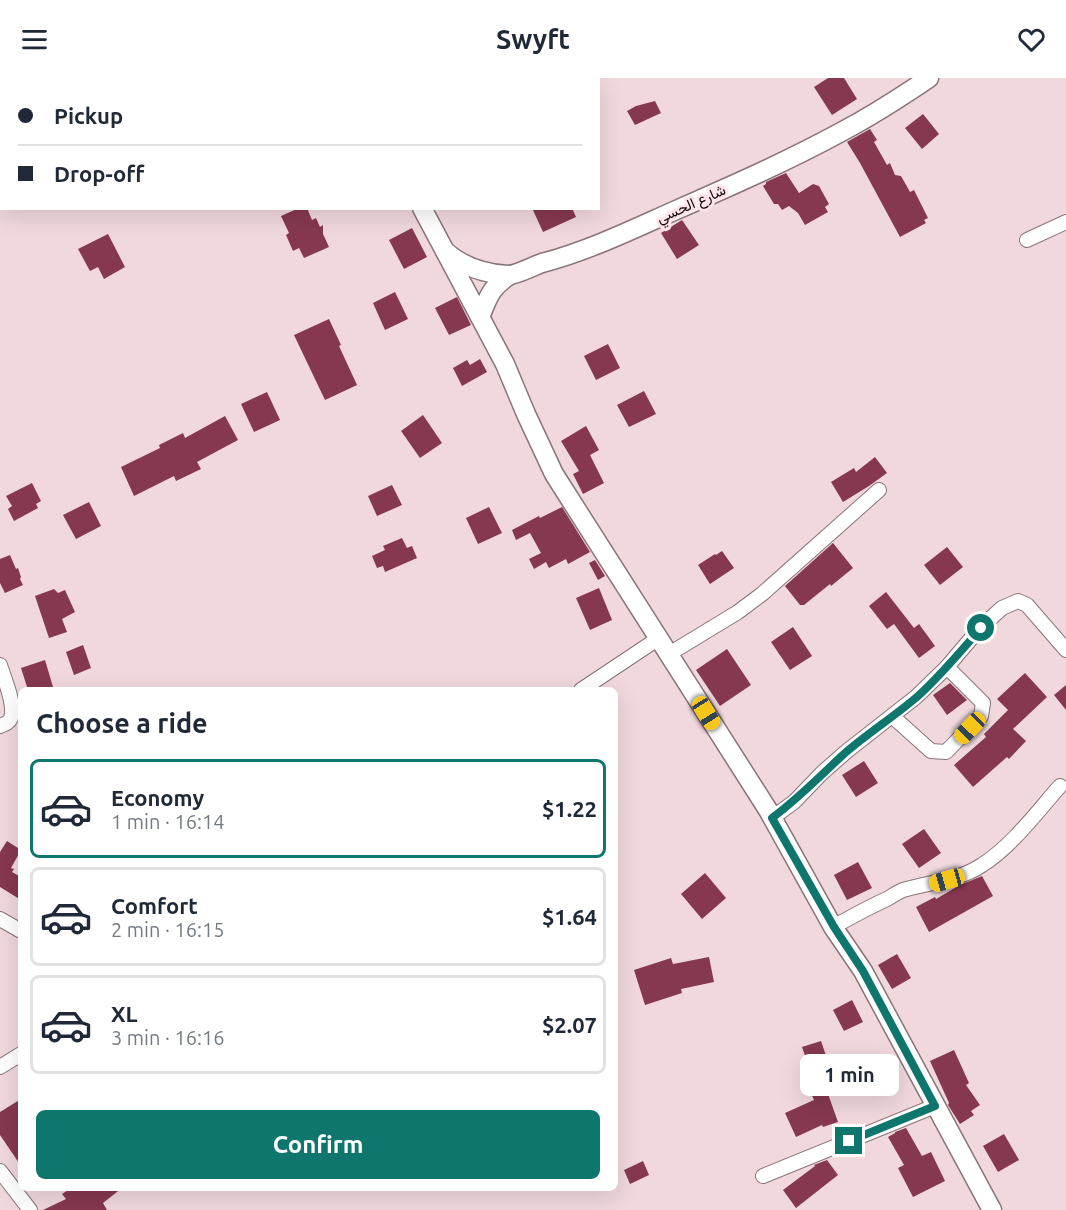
<!DOCTYPE html>
<meta charset="utf-8">
<style>
body{margin:0;font-family:Ubuntu,Vazirmatn,sans-serif;background:#f2f2f3;color:#1f2937;height:100vh;display:flex;flex-direction:column;font-size:22px;white-space:nowrap}
*{box-sizing:border-box;margin:0}
p{font-size:20px;color:#747a83}
.icon{flex:none;width:33px;height:33px;fill:none;stroke:currentColor;stroke-width:2;stroke-linecap:round;stroke-linejoin:round}
.map{position:relative;flex:1;overflow:hidden}
.drawer{position:absolute;left:18px;top:609px;width:600px;height:504px;display:flex;flex-direction:column;background:#fff;border-radius:9px;box-shadow:0 6px 24px #0002}
.drawer>*{flex:none}
.guide{position:absolute;left:0px;top:0px;width:600px;height:132px;box-shadow:0 6px 24px #0002;display:grid;align-content:center;height:132px;padding:0 18px;background:#fff}
.end{position:absolute;width:27px;height:27px;margin:-14px;border:8px solid #0f766e;background:#fff;box-shadow:0 0 0 3px #fff}
.from{border-radius:50%}
.bubble{position:absolute;height:42px;border-radius:9px;background:#fff;box-shadow:0 6px 24px #0002;font-size:20px;font-weight:600;line-height:42px;text-align:center}
.car{position:absolute;width:18px;height:36px;margin:-18px -9px;border-radius:8px;box-shadow:0 0 4px 2px #0007;background:linear-gradient(#f5c518 24%,#345 0 40%,#f5c518 0 76%,#345 0 86%,#f5c518 0)}
.guide b{display:flex;align-items:center;gap:21px;height:57px;font-size:22px}
.guide b+b{border-top:2px solid #e0e1e3}
.guide i{width:15px;height:15px;background:#1f2937}
ul{padding:0;list-style:none}
li{display:flex;align-items:center;gap:18px;height:99px;margin:0 12px 9px;padding:0 6px;border:3px solid #e0e1e3;border-radius:9px}
li div{flex:1}
li b{display:block;font-size:22px}
li em{font-style:normal;font-weight:600}
li.selected{border-color:#0f766e}
li>.icon{width:54px;height:54px;stroke-width:1.5}
h2{padding:0 18px;font-size:27px;line-height:72px}
.button{display:flex;gap:12px;margin-top:auto;padding:12px 18px}
.button a{flex:1;height:69px;border-radius:9px;background:#0f766e;color:#fff;font-size:24px;font-weight:600;line-height:69px;text-align:center}
header{display:flex;justify-content:space-between;align-items:center;height:78px;padding:0 18px;background:#fff;font-size:27px;font-weight:600}
.map>svg:first-child{display:block}
.building{fill:#863850}
.lines{fill:none;stroke-linecap:round;stroke-linejoin:round}
.street-casing{stroke:#897479;stroke-width:16}
.secondary-casing{stroke:#897479;stroke-width:21}
.street{stroke:#fff;stroke-width:14}
.secondary{stroke:#fff;stroke-width:18}
.route{stroke:#0f766e;stroke-width:8}
.labels{text-anchor:middle;stroke-width:6;stroke-linejoin:round;paint-order:stroke}
.street-label{font-size:15px;fill:#110a0b;stroke:#fee5eb}
</style>
<header><svg class="icon" aria-label="menu" viewBox="0 0 24 24"><path d="M4 6h16M4 12h16M4 18h16"/></svg>Swyft<svg class="icon" aria-label="heart" viewBox="0 0 24 24"><path d="M12 20l-8-8c-3-5 5-10 8-4 3-6 11-1 8 4z"/></svg></header>
<div class="map">
<svg width="1066" height="1132" viewBox="0 0 1066 1132">
<rect width="100%" height="100%" fill="#f0d8dd"/>
<g class="building">
<path d="M 828,0 L 844,0 L 857,21 L 832,37 L 814,9 Z"/>
<path d="M 655,23 L 661,35 L 635,47 L 627,33 L 636,28 Z"/>
<path d="M 923,36 L 939,56 L 922,71 L 905,50 Z"/>
<path d="M 870,51 L 877,62 L 874,64 L 887,87 L 890,85 L 895,97 L 901,98 L 910,114 L 914,112 L 928,140 L 924,142 L 926,145 L 900,159 L 860,85 L 847,64 Z"/>
<path d="M 786,95 L 799,115 L 813,106 L 819,108 L 829,126 L 825,129 L 828,134 L 805,147 L 798,135 L 789,128 L 782,132 L 778,126 L 774,126 L 763,108 L 766,106 L 766,104 Z"/>
<path d="M 299,130 L 307,130 L 312,142 L 316,140 L 320,149 L 323,147 L 323,156 L 329,169 L 304,180 L 299,170 L 293,173 L 286,157 L 289,155 L 281,138 Z"/>
<path d="M 532,130 L 572,130 L 576,139 L 543,154 Z"/>
<path d="M 682,142 L 699,167 L 677,181 L 661,155 Z"/>
<path d="M 412,150 L 427,179 L 404,191 L 389,162 Z"/>
<path d="M 108,156 L 125,189 L 104,201 L 98,189 L 90,193 L 78,171 Z"/>
<path d="M 395,214 L 408,241 L 385,252 L 373,225 Z"/>
<path d="M 457,219 L 471,247 L 449,257 L 435,230 Z"/>
<path d="M 329,241 L 341,267 L 339,268 L 357,307 L 325,322 L 294,257 Z"/>
<path d="M 608,266 L 620,290 L 596,302 L 584,278 Z"/>
<path d="M 480,281 L 487,294 L 462,308 L 453,290 L 467,282 L 470,287 Z"/>
<path d="M 644,313 L 656,336 L 629,349 L 617,327 Z"/>
<path d="M 267,314 L 280,342 L 254,354 L 241,326 Z"/>
<path d="M 423,337 L 442,365 L 420,380 L 401,353 Z"/>
<path d="M 225,338 L 238,362 L 197,384 L 201,391 L 176,403 L 174,398 L 134,418 L 121,389 L 160,370 L 159,367 L 183,355 L 185,360 Z"/>
<path d="M 586,348 L 599,372 L 590,377 L 604,405 L 583,416 L 573,396 L 579,393 L 561,363 Z"/>
<path d="M 875,379 L 887,395 L 869,408 L 843,424 L 831,404 L 854,390 L 856,394 Z"/>
<path d="M 32,405 L 41,423 L 36,426 L 38,430 L 14,443 L 8,431 L 12,428 L 6,418 Z"/>
<path d="M 392,407 L 402,427 L 377,438 L 368,418 Z"/>
<path d="M 89,424 L 101,448 L 76,461 L 63,437 Z"/>
<path d="M 489,429 L 502,455 L 478,466 L 466,440 Z"/>
<path d="M 562,429 L 590,474 L 568,486 L 566,481 L 549,490 L 546,484 L 534,491 L 529,481 L 541,475 L 530,455 L 516,462 L 512,452 L 539,438 L 540,440 Z"/>
<path d="M 402,460 L 407,470 L 412,468 L 417,480 L 385,494 L 383,488 L 377,490 L 372,478 L 385,472 L 383,468 Z"/>
<path d="M 833,465 L 853,490 L 831,508 L 830,506 L 804,527 L 800,527 L 785,508 Z"/>
<path d="M 947,469 L 963,489 L 940,507 L 924,487 Z"/>
<path d="M 722,473 L 734,490 L 710,506 L 698,487 L 715,476 L 716,477 Z"/>
<path d="M 10,477 L 16,491 L 18,490 L 21,499 L 20,501 L 23,507 L 5,515 L 0,505 L 0,481 Z"/>
<path d="M 595,482 L 605,498 L 598,502 L 589,485 Z"/>
<path d="M 599,510 L 612,542 L 590,552 L 576,520 Z"/>
<path d="M 54,511 L 58,515 L 65,512 L 75,534 L 62,541 L 67,554 L 49,560 L 35,518 Z"/>
<path d="M 886,514 L 914,550 L 919,546 L 935,568 L 919,580 L 894,546 L 887,551 L 869,528 Z"/>
<path d="M 793,549 L 812,578 L 790,592 L 771,564 Z"/>
<path d="M 83,567 L 91,590 L 74,597 L 66,574 Z"/>
<path d="M 727,571 L 751,607 L 720,628 L 696,592 Z"/>
<path d="M 45,582 L 53,609 L 43,612 L 28,612 L 21,590 Z"/>
<path d="M 1025,595 L 1047,619 L 1013,651 L 1026,663 L 1009,681 L 1007,679 L 973,709 L 954,687 L 986,659 L 984,656 L 1008,632 L 997,621 Z"/>
<path d="M 950,605 L 967,622 L 947,637 L 933,617 Z"/>
<path d="M 1066,607 L 1066,632 L 1054,617 Z"/>
<path d="M 864,683 L 878,705 L 856,719 L 842,697 Z"/>
<path d="M 924,751 L 941,775 L 919,790 L 902,766 Z"/>
<path d="M 7,763 L 21,772 L 11,790 L 14,791 L 12,794 L 21,799 L 21,822 L 0,809 L 0,774 Z"/>
<path d="M 858,784 L 872,810 L 847,822 L 834,797 Z"/>
<path d="M 705,795 L 726,820 L 702,841 L 681,816 Z"/>
<path d="M 982,798 L 993,818 L 929,854 L 916,829 L 935,819 L 936,821 L 960,807 Z"/>
<path d="M 897,876 L 911,900 L 892,911 L 878,887 Z"/>
<path d="M 709,879 L 714,904 L 681,911 L 682,915 L 645,927 L 634,892 L 671,880 L 673,886 Z"/>
<path d="M 852,922 L 863,944 L 844,953 L 833,932 Z"/>
<path d="M 821,963 L 832,995 L 822,999 L 838,1044 L 823,1049 L 822,1047 L 796,1059 L 785,1035 L 814,1022 L 811,1015 L 817,1013 L 802,969 Z"/>
<path d="M 954,972 L 969,1005 L 966,1007 L 980,1027 L 971,1033 L 974,1037 L 960,1046 L 948,1027 L 949,1025 L 930,983 Z"/>
<path d="M 21,1021 L 21,1088 L 0,1057 L 0,1034 Z"/>
<path d="M 906,1050 L 922,1078 L 931,1074 L 945,1103 L 913,1119 L 898,1090 L 904,1087 L 888,1059 L 895,1055 L 895,1054 Z"/>
<path d="M 1004,1056 L 1019,1082 L 998,1094 L 983,1068 Z"/>
<path d="M 827,1082 L 838,1097 L 796,1130 L 783,1112 L 815,1088 L 814,1087 Z"/>
<path d="M 643,1083 L 649,1097 L 630,1106 L 624,1092 Z"/>
<path d="M 71,1110 L 122,1110 L 103,1125 L 107,1132 L 43,1132 L 66,1121 L 62,1116 Z"/>
</g>
<g class="lines">
<g class="street-casing">
<g id="street">
<path d="M 206,2 L 208,0"/>
<path d="M 0,75 L 2,75"/>
<path d="M 1027,162 L 1066,144"/>
<path d="M 669,576 L 738,534 L 762,516 L 879,412"/>
<path d="M 0,587 C 4,600 16,627 11,640 C 9,645 5,646 0,648"/>
<path d="M 581,612 L 659,560"/>
<path d="M 892,638 L 931,673 L 946,674 L 981,638 L 983,625 L 947,589"/>
<path d="M 772,740 L 794,724 L 822,695 L 847,673 L 916,619 L 947,589 L 980,550 L 1002,530 L 1018,523 L 1027,527 L 1066,572"/>
<path d="M 0,841 L 21,853"/>
<path d="M 833,849 C 851,839 869,829 887,821 C 892,818 898,814 903,812 C 930,804 958,803 982,787 C 1012,768 1037,734 1060,708"/>
<path d="M 0,989 L 21,976"/>
<path d="M 0,1093 L 30,1132"/>
<path d="M 763,1098 L 935,1028"/>
</g>
</g>
<g class="secondary-casing">
<g id="secondary">
<path d="M 366,0 L 366,2"/>
<path d="M 422,130 L 505,286 L 526,336 L 554,396 L 768,732 L 833,849 L 863,893 L 992,1132"/>
<path d="M 445,173 C 462,188 485,196 508,197 C 517,197 533,188 542,185 C 588,173 631,152 674,133 C 731,108 788,83 843,53 C 873,37 901,19 929,0"/>
<path d="M 480,239 C 489,218 490,210 510,197"/>
</g>
</g>
<use href="#street" class="street"/>
<use href="#secondary" class="secondary"/>
</g>
<g class="lines">
<path class="route" d="M 849,1063 L 935,1028 L 863,893 L 834,849 L 772,740 C 799,720 821,697 845,675 C 868,655 895,638 918,618 C 941,597 961,573 981,550"/>
</g>
<g class="labels">
<g class="street-label">
<text transform="translate(691 126) rotate(-24)" y="5">شارع الحسي</text>
</g>
</g>
</svg>
<i class="end from" style="left:981px;top:550px"></i>
<i class="end" style="left:849px;top:1063px"></i>
<div class="bubble" style="left:800px;top:976px;width:99px">1 min</div>
<i class="car" style="left:706px;top:635px;rotate:148deg"></i>
<i class="car" style="left:970px;top:650px;rotate:224deg"></i>
<i class="car" style="left:947px;top:802px;rotate:254deg"></i>
<div class="guide">
<b><i class="from"></i>Pickup</b>
<b><i></i>Drop-off</b>
</div>
<section class="drawer">
<h2>Choose a ride</h2>
<ul>
<li class="selected"><svg class="icon" aria-label="car" viewBox="0 0 24 24"><path d="M5 17H2v-5l4-1 3-4h7l3 4 3 1v5h-3M9 17h6M6 11h13"/><circle cx="7" cy="17" r="2"/><circle cx="17" cy="17" r="2"/></svg><div><b>Economy</b><p>1 min · 16:14</p></div><em>$1.22</em></li>
<li><svg class="icon" aria-label="car" viewBox="0 0 24 24"><path d="M5 17H2v-5l4-1 3-4h7l3 4 3 1v5h-3M9 17h6M6 11h13"/><circle cx="7" cy="17" r="2"/><circle cx="17" cy="17" r="2"/></svg><div><b>Comfort</b><p>2 min · 16:15</p></div><em>$1.64</em></li>
<li><svg class="icon" aria-label="car" viewBox="0 0 24 24"><path d="M5 17H2v-5l4-1 3-4h7l3 4 3 1v5h-3M9 17h6M6 11h13"/><circle cx="7" cy="17" r="2"/><circle cx="17" cy="17" r="2"/></svg><div><b>XL</b><p>3 min · 16:16</p></div><em>$2.07</em></li>
</ul>
<div class="button"><a>Confirm</a></div>
</section>
</div>
